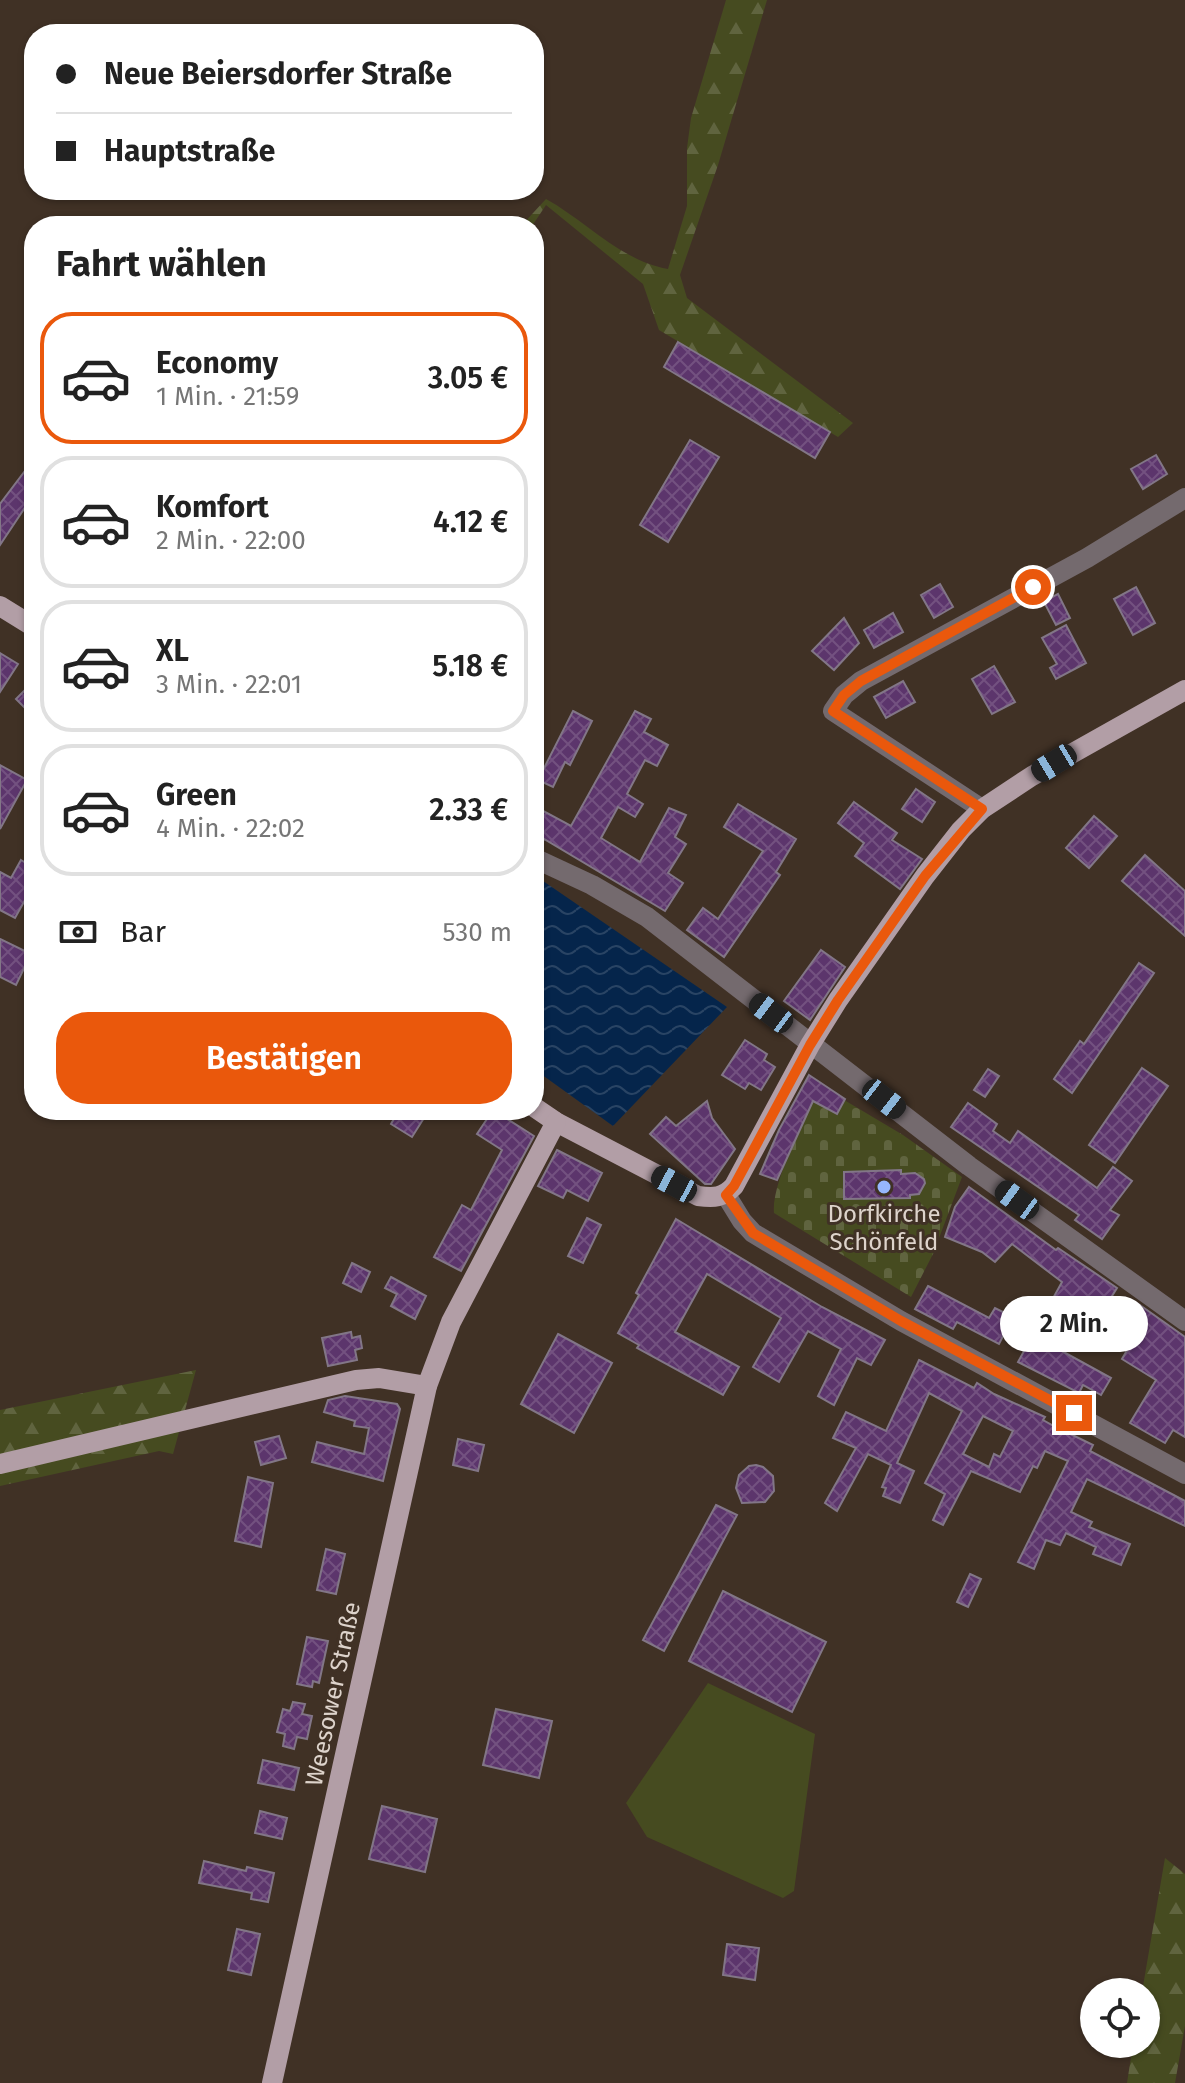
<!DOCTYPE html>
<html lang="de">
<meta charset="utf-8">
<style>
body{margin:0;font-family:"Fira Sans",sans-serif;background:#f2f2f2;color:#222;height:100vh;display:flex;flex-direction:column;font-size:30px;white-space:nowrap}
*{box-sizing:border-box;margin:0}
p{font-size:26px;color:#767676}
.icon{flex:none;width:44px;height:44px;fill:none;stroke:currentColor;stroke-width:2;stroke-linecap:round;stroke-linejoin:round}
.map{position:relative;flex:1;overflow:hidden}
.sheet{position:absolute;left:24px;top:216px;width:520px;height:904px;display:flex;flex-direction:column;background:#fff;border-radius:32px;box-shadow:0 2px 6px #0004}
.sheet>*{flex:none}
.top-card{position:absolute;left:24px;top:24px;width:520px;height:176px;border-radius:32px;box-shadow:0 2px 6px #0004;display:grid;align-content:center;height:176px;padding:0 32px;background:#fff}
.fabs{position:absolute;left:1080px;top:1978px;display:grid;gap:16px}
.fabs a{display:grid;place-items:center;width:80px;height:80px;border-radius:50%;background:#fff;box-shadow:0 2px 6px #0004;font-size:40px}
.end{position:absolute;width:36px;height:36px;margin:-18px;border:10px solid #ea580c;background:#fff;box-shadow:0 0 0 4px #fff}
.from{border-radius:50%}
.bubble{position:absolute;height:56px;border-radius:28px;background:#fff;box-shadow:0 2px 6px #0004;font-size:26px;font-weight:600;line-height:56px;text-align:center}
.car{position:absolute;width:24px;height:48px;margin:-24px -12px;border-radius:10px;box-shadow:0 0 6px 2px #0007;background:linear-gradient(#222 24%,#8ab4d8 0 40%,#222 0 76%,#8ab4d8 0 86%,#222 0)}
.top-card b{display:flex;align-items:center;gap:28px;height:76px;font-size:30px}
.top-card b+b{border-top:2px solid #e0e0e0}
.top-card i{width:20px;height:20px;background:#222}
ul{padding:0;list-style:none}
li{display:flex;align-items:center;gap:24px;height:132px;margin:0 16px 12px;padding:0 16px;border:4px solid #e0e0e0;border-radius:32px}
li div{flex:1}
li b{display:block;font-size:30px}
li em{font-style:normal;font-weight:600}
li.current{border-color:#ea580c}
li>.icon{width:72px;height:72px;stroke-width:1.5}
h2{padding:0 32px;font-size:36px;line-height:96px}
.pay{display:flex;align-items:center;gap:20px;height:88px;padding:0 32px;font-size:30px}
.pay p{margin-inline-start:auto}
.button{display:flex;gap:16px;margin-top:auto;padding:16px 32px}
.button a{flex:1;height:92px;border-radius:32px;background:#ea580c;color:#fff;font-size:32px;font-weight:600;line-height:92px;text-align:center}
.map>svg:first-child{display:block}
.forest{fill:url(#forest-firs)}
.cemetery{fill:url(#cemetery-stones)}
.pitch{fill:#464b20}
.water{fill:url(#water-waves)}
.building{fill:url(#building-cross-hatch);stroke:#827687;stroke-width:2;fill-rule:evenodd}
.lines{fill:none;stroke-linecap:round;stroke-linejoin:round}
.minor{stroke:#746a6e;stroke-width:20}
.major{stroke:#b29ea6;stroke-width:20}
.route{stroke:#ea580c;stroke-width:10}
.poi-dot{fill:#96b6fd;stroke:#403125;stroke-width:3}
.labels{text-anchor:middle;stroke-width:6;stroke-linejoin:round;paint-order:stroke}
.poi-label{font-size:24px;fill:#ddd3cb;stroke:#403125}
.street-label{font-size:24px;fill:#ddd3cb;stroke:#403125}
</style>
<div class="map">
<svg width="1185" height="2083" viewBox="0 0 1185 2083">
<defs>
<pattern id="forest-firs" width="22" height="20" patternUnits="userSpaceOnUse" patternTransform="scale(2)"><rect width="22" height="20" fill="#464b20"/><path d="M5 1l3.5 6h-7zM16 11l3.5 6h-7z" fill="#60643f"/></pattern>
<pattern id="cemetery-stones" width="16" height="16" patternUnits="userSpaceOnUse" patternTransform="scale(2)"><rect width="16" height="16" fill="#464b20"/><path d="M2 7V4a2 2 0 0 1 4 0v3zM10 15v-3a2 2 0 0 1 4 0v3z" fill="#60643f"/></pattern>
<pattern id="water-waves" width="16" height="10" patternUnits="userSpaceOnUse" patternTransform="scale(2)"><rect width="16" height="10" fill="#05254b"/><path d="M0 5q4-4 8 0t8 0" fill="none" stroke="#294464"/></pattern>
<pattern id="building-cross-hatch" width="8" height="8" patternUnits="userSpaceOnUse" patternTransform="scale(2)"><rect width="8" height="8" fill="#5c356c"/><path d="M0 0l8 8M0 8l8-8" fill="none" stroke="#735180"/></pattern>
</defs>
<rect width="100%" height="100%" fill="#403125"/>
<g class="forest">
<path d="M 726,0 L 767,0 L 718,165 L 680,275 L 687,298 L 853,423 L 838,437 L 659,330 L 643,284 L 546,205 L 532,226 L 521,226 L 546,199 C 586,221 621,261 668,269 L 687,206 L 687,148 L 691,118 Z"/>
<path d="M 196,1370 L 173,1454 L 159,1451 L 0,1486 L 0,1410 Z"/>
<path d="M 1165,1858 L 1185,1874 L 1185,2026 L 1175,2083 L 1127,2083 L 1133,2044 L 1146,2044 L 1146,1992 L 1142,1992 Z"/>
</g>
<path class="cemetery" d="M 819,1085 L 903,1135 L 962,1177 L 933,1254 L 911,1297 L 774,1213 C 771,1183 807,1115 819,1085 Z"/>
<path class="pitch" d="M 708,1683 L 815,1734 L 794,1891 L 783,1898 L 647,1837 L 626,1803 Z"/>
<path class="water" d="M 543,881 L 727,1007 L 613,1126 L 534,1069 L 534,894 Z"/>
<g class="building">
<path d="M 678,342 L 830,432 L 815,458 L 664,367 Z"/>
<path d="M 690,440 L 719,457 L 668,542 L 640,525 Z"/>
<path d="M 1156,455 L 1167,474 L 1143,489 L 1131,469 Z"/>
<path d="M 34,459 L 34,494 L 0,545 L 0,504 Z"/>
<path d="M 940,584 L 953,607 L 934,618 L 921,595 Z"/>
<path d="M 1136,587 L 1155,623 L 1133,635 L 1114,599 Z"/>
<path d="M 1058,594 L 1070,618 L 1056,625 L 1044,602 Z"/>
<path d="M 893,613 L 903,632 L 874,648 L 864,630 Z"/>
<path d="M 844,618 L 859,643 L 834,670 L 812,651 Z"/>
<path d="M 1066,625 L 1086,663 L 1056,679 L 1050,668 L 1057,664 L 1042,638 Z"/>
<path d="M 0,653 L 18,664 L 0,692 Z"/>
<path d="M 994,666 L 1015,702 L 992,714 L 972,679 Z"/>
<path d="M 34,681 L 34,717 L 16,699 Z"/>
<path d="M 903,681 L 915,702 L 886,718 L 874,697 Z"/>
<path d="M 573,711 L 592,721 L 570,765 L 565,762 L 553,787 L 538,780 Z"/>
<path d="M 635,711 L 651,719 L 644,732 L 668,745 L 657,766 L 645,760 L 627,794 L 643,804 L 635,817 L 618,807 L 601,838 L 640,862 L 669,808 L 686,815 L 675,837 L 686,844 L 668,873 L 683,883 L 665,911 L 544,839 L 540,847 L 534,845 L 534,806 L 571,826 Z"/>
<path d="M 0,765 L 27,780 L 0,829 Z"/>
<path d="M 916,789 L 935,802 L 922,822 L 902,809 Z"/>
<path d="M 854,802 L 897,833 L 892,840 L 922,859 L 900,889 L 855,856 L 864,843 L 838,823 Z"/>
<path d="M 738,804 L 796,839 L 776,872 L 780,875 L 724,957 L 687,930 L 703,908 L 718,919 L 763,851 L 724,827 Z"/>
<path d="M 1094,816 L 1117,836 L 1089,868 L 1066,848 Z"/>
<path d="M 1145,855 L 1185,891 L 1185,936 L 1122,881 Z"/>
<path d="M 21,860 L 34,868 L 34,884 L 15,918 L 0,910 L 0,872 L 11,878 Z"/>
<path d="M 0,939 L 31,954 L 16,985 L 0,977 Z"/>
<path d="M 821,950 L 845,967 L 810,1020 L 784,1001 Z"/>
<path d="M 1139,963 L 1154,973 L 1072,1093 L 1054,1079 L 1080,1041 L 1084,1044 Z"/>
<path d="M 745,1040 L 767,1054 L 764,1060 L 775,1067 L 761,1090 L 749,1083 L 745,1089 L 722,1075 Z"/>
<path d="M 1142,1068 L 1168,1086 L 1115,1163 L 1089,1145 Z"/>
<path d="M 988,1069 L 999,1076 L 985,1097 L 974,1090 Z"/>
<path d="M 809,1075 L 845,1099 L 837,1114 L 813,1101 L 777,1180 L 760,1174 L 779,1130 Z"/>
<path d="M 707,1101 L 712,1118 L 735,1149 L 711,1184 L 705,1184 L 650,1134 L 666,1117 L 676,1126 Z"/>
<path d="M 968,1103 L 997,1124 L 993,1131 L 1010,1143 L 1018,1131 L 1097,1188 L 1113,1167 L 1132,1181 L 1110,1210 L 1119,1215 L 1102,1239 L 1075,1220 L 1079,1215 L 951,1127 Z"/>
<path d="M 399,1110 L 429,1110 L 412,1137 L 391,1124 Z"/>
<path d="M 493,1110 L 534,1136 L 461,1271 L 434,1257 L 462,1205 L 471,1210 L 502,1150 L 477,1134 Z"/>
<path d="M 557,1150 L 602,1173 L 588,1201 L 567,1190 L 563,1198 L 538,1186 Z"/>
<path d="M 901,1170 L 901,1174 L 915,1173 L 924,1179 L 925,1183 L 919,1194 L 910,1195 L 910,1198 L 844,1199 L 844,1172 Z"/>
<path d="M 969,1187 L 1056,1250 L 1058,1248 L 1117,1288 L 1086,1337 L 1059,1320 L 1049,1344 L 1111,1378 L 1101,1395 L 1083,1385 L 1079,1393 L 1018,1362 L 1062,1282 L 1012,1244 L 995,1262 L 982,1252 L 945,1237 L 955,1207 Z"/>
<path d="M 587,1218 L 601,1225 L 583,1263 L 568,1256 Z"/>
<path d="M 676,1219 L 822,1307 L 885,1340 L 871,1365 L 857,1358 L 834,1405 L 818,1396 L 841,1349 L 808,1331 L 779,1382 L 753,1367 L 781,1318 L 707,1274 L 675,1332 L 739,1367 L 723,1395 L 637,1348 L 639,1345 L 618,1333 L 639,1295 L 636,1293 Z"/>
<path d="M 352,1263 L 370,1272 L 361,1292 L 343,1283 Z"/>
<path d="M 391,1277 L 426,1296 L 415,1319 L 391,1306 L 397,1294 L 385,1288 Z"/>
<path d="M 928,1286 L 989,1318 L 995,1308 L 1013,1317 L 999,1344 L 957,1322 L 953,1329 L 915,1309 Z"/>
<path d="M 1137,1303 L 1185,1337 L 1185,1437 L 1173,1430 L 1165,1443 L 1130,1423 L 1156,1380 L 1122,1359 L 1139,1330 L 1125,1320 Z"/>
<path d="M 351,1332 L 352,1338 L 360,1336 L 362,1348 L 355,1350 L 357,1360 L 328,1366 L 322,1338 Z"/>
<path d="M 558,1334 L 612,1363 L 574,1433 L 521,1404 Z"/>
<path d="M 919,1360 L 974,1388 L 977,1383 L 994,1394 L 1045,1417 L 1043,1420 L 1052,1425 L 1093,1445 L 1090,1451 L 1185,1501 L 1185,1526 L 1087,1479 L 1071,1512 L 1092,1522 L 1089,1527 L 1130,1544 L 1121,1565 L 1093,1554 L 1096,1547 L 1066,1533 L 1060,1545 L 1046,1540 L 1034,1569 L 1018,1562 L 1068,1461 L 1045,1451 L 1037,1468 L 1033,1466 L 1020,1492 L 971,1471 L 943,1525 L 933,1520 L 945,1494 L 925,1483 L 962,1411 L 929,1393 L 897,1463 L 914,1471 L 900,1503 L 883,1496 L 886,1488 L 882,1487 L 891,1465 L 868,1454 L 837,1511 L 825,1503 L 856,1448 L 833,1438 L 846,1412 L 886,1431 ZM 983,1416 L 1013,1431 L 1000,1457 L 994,1454 L 989,1467 L 963,1454 Z"/>
<path d="M 345,1396 L 397,1404 L 400,1409 L 383,1481 L 312,1462 L 317,1442 L 364,1454 L 369,1428 L 354,1426 L 355,1421 L 324,1412 L 328,1400 Z"/>
<path d="M 279,1436 L 286,1458 L 261,1465 L 255,1442 Z"/>
<path d="M 458,1439 L 484,1445 L 478,1471 L 453,1465 Z"/>
<path d="M 756,1465 L 763,1467 L 773,1476 L 774,1491 L 765,1502 L 742,1503 L 736,1488 L 739,1475 L 749,1466 Z"/>
<path d="M 248,1477 L 273,1483 L 261,1547 L 235,1541 Z"/>
<path d="M 716,1505 L 737,1515 L 664,1651 L 643,1640 Z"/>
<path d="M 326,1549 L 345,1554 L 336,1594 L 317,1590 Z"/>
<path d="M 970,1574 L 981,1579 L 968,1607 L 957,1602 Z"/>
<path d="M 723,1591 L 826,1642 L 792,1712 L 689,1661 Z"/>
<path d="M 307,1637 L 328,1641 L 319,1683 L 313,1681 L 312,1687 L 297,1684 Z"/>
<path d="M 293,1702 L 305,1704 L 302,1714 L 312,1716 L 307,1739 L 297,1737 L 294,1749 L 283,1746 L 285,1734 L 277,1732 L 283,1709 L 290,1711 Z"/>
<path d="M 496,1709 L 552,1721 L 539,1778 L 483,1765 Z"/>
<path d="M 263,1760 L 299,1768 L 294,1790 L 258,1783 Z"/>
<path d="M 382,1806 L 437,1819 L 425,1872 L 369,1859 Z"/>
<path d="M 260,1811 L 287,1818 L 282,1839 L 255,1833 Z"/>
<path d="M 204,1861 L 246,1871 L 247,1867 L 274,1873 L 268,1902 L 251,1899 L 252,1893 L 199,1883 Z"/>
<path d="M 237,1929 L 260,1934 L 251,1975 L 228,1970 Z"/>
<path d="M 727,1944 L 759,1948 L 755,1980 L 723,1975 Z"/>
</g>
<g class="lines">
<g class="minor">
<path d="M 982,809 L 833,711 L 844,695 L 861,681 L 1087,558 L 1185,498"/>
<path d="M 534,858 L 592,885 L 647,917 L 969,1166 L 1185,1321"/>
<path d="M 726,1195 L 742,1221 L 753,1233 L 901,1321 L 1185,1474"/>
</g>
<g class="major">
<path d="M 0,606 L 34,627"/>
<path d="M 534,1107 L 556,1122 L 698,1196 C 714,1198 723,1198 734,1186 L 810,1045 L 838,1000 L 925,876 L 961,830 L 982,809 L 1032,776 L 1185,690"/>
<path d="M 0,1464 L 356,1380 L 379,1378 L 427,1386"/>
<path d="M 272,2083 L 427,1386 L 451,1322 L 556,1122"/>
</g>
</g>
<g class="lines">
<path class="route" d="M 1033,587 L 861,681 L 844,695 L 833,711 L 982,809 L 925,876 L 838,1000 L 810,1045 L 734,1186 L 726,1195 L 753,1233 L 901,1321 L 1074,1413"/>
</g>
<circle class="poi-dot" cx="884" cy="1187" r="8"/>
<g class="labels">
<g class="poi-label">
<text x="884" y="1222">Dorfkirche<tspan x="884" dy="28">Schönfeld</tspan></text>
</g>
<g class="street-label">
<text transform="translate(333 1694) rotate(-78)" y="8">Weesower Straße</text>
</g>
</g>
</svg>
<div class="fabs">
<a><svg class="icon" aria-label="locate" viewBox="0 0 24 24"><circle cx="12" cy="12" r="6"/><path d="M12 2v4M12 18v4M2 12h4M18 12h4"/></svg></a>
</div>
<i class="end from" style="left:1033px;top:587px"></i>
<i class="end" style="left:1074px;top:1413px"></i>
<div class="bubble" style="left:1000px;top:1296px;width:148px">2 Min.</div>
<i class="car" style="left:1054px;top:763px;rotate:239deg"></i>
<i class="car" style="left:771px;top:1013px;rotate:307deg"></i>
<i class="car" style="left:884px;top:1099px;rotate:128deg"></i>
<i class="car" style="left:674px;top:1184px;rotate:298deg"></i>
<i class="car" style="left:1017px;top:1200px;rotate:306deg"></i>
<div class="top-card">
<b><i class="from"></i>Neue Beiersdorfer Straße</b>
<b><i></i>Hauptstraße</b>
</div>
<section class="sheet">
<h2>Fahrt wählen</h2>
<ul>
<li class="current"><svg class="icon" aria-label="car" viewBox="0 0 24 24"><path d="M5 17H2v-5l4-1 3-4h7l3 4 3 1v5h-3M9 17h6M6 11h13"/><circle cx="7" cy="17" r="2"/><circle cx="17" cy="17" r="2"/></svg><div><b>Economy</b><p>1 Min. · 21:59</p></div><em>3.05 €</em></li>
<li><svg class="icon" aria-label="car" viewBox="0 0 24 24"><path d="M5 17H2v-5l4-1 3-4h7l3 4 3 1v5h-3M9 17h6M6 11h13"/><circle cx="7" cy="17" r="2"/><circle cx="17" cy="17" r="2"/></svg><div><b>Komfort</b><p>2 Min. · 22:00</p></div><em>4.12 €</em></li>
<li><svg class="icon" aria-label="car" viewBox="0 0 24 24"><path d="M5 17H2v-5l4-1 3-4h7l3 4 3 1v5h-3M9 17h6M6 11h13"/><circle cx="7" cy="17" r="2"/><circle cx="17" cy="17" r="2"/></svg><div><b>XL</b><p>3 Min. · 22:01</p></div><em>5.18 €</em></li>
<li><svg class="icon" aria-label="car" viewBox="0 0 24 24"><path d="M5 17H2v-5l4-1 3-4h7l3 4 3 1v5h-3M9 17h6M6 11h13"/><circle cx="7" cy="17" r="2"/><circle cx="17" cy="17" r="2"/></svg><div><b>Green</b><p>4 Min. · 22:02</p></div><em>2.33 €</em></li>
</ul>
<div class="pay"><svg class="icon" aria-label="cash" viewBox="0 0 24 24"><path d="M3 7h18v10H3z"/><circle cx="12" cy="12" r="2"/></svg>Bar<p>530 m</p></div>
<div class="button"><a>Bestätigen</a></div>
</section>
</div>
